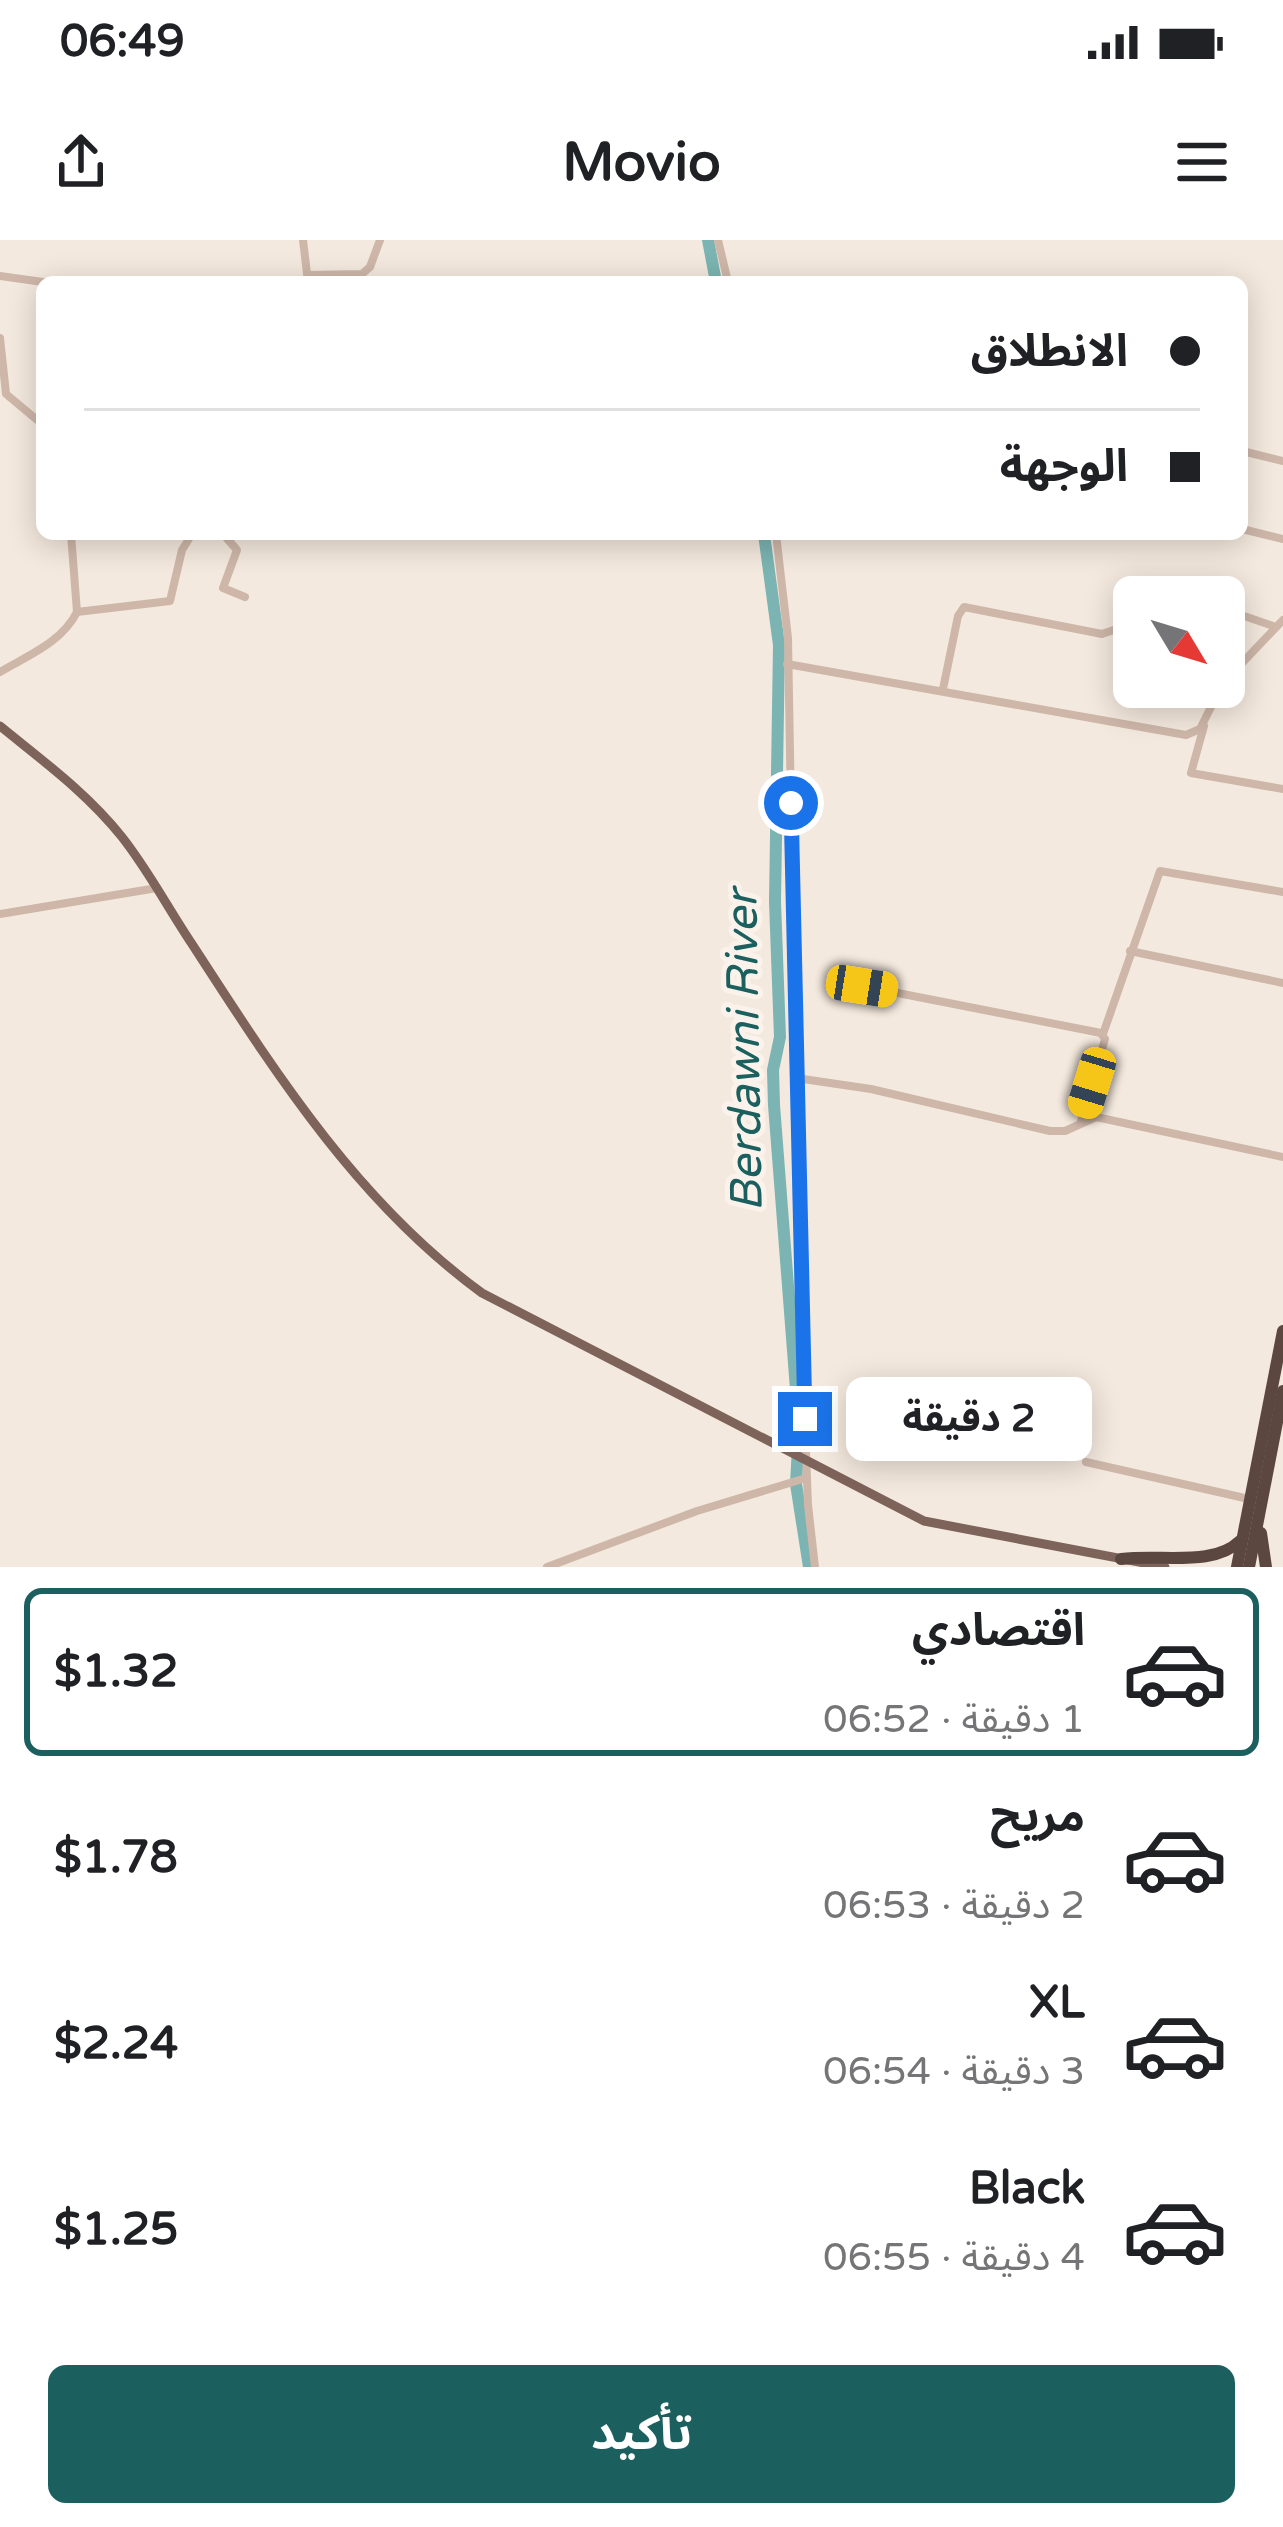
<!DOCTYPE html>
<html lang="ar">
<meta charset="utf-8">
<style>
body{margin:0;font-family:"Varela Round","Noto Sans Arabic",sans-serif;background:#f2f2f2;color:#202124;direction:rtl;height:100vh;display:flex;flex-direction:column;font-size:45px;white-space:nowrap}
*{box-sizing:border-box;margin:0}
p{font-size:39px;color:#757577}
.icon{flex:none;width:66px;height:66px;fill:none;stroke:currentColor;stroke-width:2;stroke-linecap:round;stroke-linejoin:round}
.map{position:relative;height:1327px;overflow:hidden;direction:ltr}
.panel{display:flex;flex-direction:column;background:#fff;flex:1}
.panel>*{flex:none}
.hud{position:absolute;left:36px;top:36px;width:1212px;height:264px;border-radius:18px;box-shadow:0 6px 30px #0003;direction:rtl;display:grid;align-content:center;height:264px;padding:0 48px;background:#fff}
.needle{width:78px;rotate:128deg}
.buttons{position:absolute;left:1113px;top:336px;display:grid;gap:24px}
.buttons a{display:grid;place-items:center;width:132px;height:132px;border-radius:18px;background:#fff;box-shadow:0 6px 30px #0003;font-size:60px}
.end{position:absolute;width:54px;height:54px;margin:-27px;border:15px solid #1a73e8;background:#fff;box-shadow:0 0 0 6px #fff}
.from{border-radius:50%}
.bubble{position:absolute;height:84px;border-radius:18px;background:#fff;box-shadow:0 6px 30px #0003;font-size:39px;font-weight:700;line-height:84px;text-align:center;direction:rtl}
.car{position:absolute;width:36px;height:72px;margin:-36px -18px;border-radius:15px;box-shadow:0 0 9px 3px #0007;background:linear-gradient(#f5c518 24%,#345 0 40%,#f5c518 0 76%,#345 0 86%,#f5c518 0)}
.hud b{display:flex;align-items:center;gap:42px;height:114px;font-size:45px}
.hud b+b{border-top:3px solid #e0e0e0}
.hud i{width:30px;height:30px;background:#202124}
ul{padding:21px 0 0;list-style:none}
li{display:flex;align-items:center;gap:36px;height:168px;margin:0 24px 18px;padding:0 24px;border:6px solid transparent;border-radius:18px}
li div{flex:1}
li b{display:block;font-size:45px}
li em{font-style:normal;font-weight:700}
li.current{border-color:#1b605f}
li>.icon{width:108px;height:108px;stroke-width:1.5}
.primary-button{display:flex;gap:24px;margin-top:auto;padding:24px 48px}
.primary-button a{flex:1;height:138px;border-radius:18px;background:#1b605f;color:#fff;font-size:48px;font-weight:700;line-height:138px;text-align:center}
.status{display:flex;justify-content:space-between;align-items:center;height:84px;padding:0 60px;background:#fff;direction:ltr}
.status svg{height:33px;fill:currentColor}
header{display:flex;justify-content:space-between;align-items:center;height:156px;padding:0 48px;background:#fff;font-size:54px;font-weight:700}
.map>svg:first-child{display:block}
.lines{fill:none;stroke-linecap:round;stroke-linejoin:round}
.river{stroke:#7bb4b2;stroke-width:12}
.minor{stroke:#ceb7a9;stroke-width:8}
.major{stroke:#7d6359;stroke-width:9}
.highway{stroke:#5c4740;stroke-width:12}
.route{stroke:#1a73e8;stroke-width:15}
.labels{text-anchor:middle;stroke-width:10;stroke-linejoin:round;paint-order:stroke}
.water-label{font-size:45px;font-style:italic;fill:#1b605f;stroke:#fbf3eb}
</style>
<div class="status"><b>06:49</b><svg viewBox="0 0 49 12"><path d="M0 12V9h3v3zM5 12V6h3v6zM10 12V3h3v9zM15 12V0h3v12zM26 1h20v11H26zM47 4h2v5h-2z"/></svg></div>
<header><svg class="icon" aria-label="menu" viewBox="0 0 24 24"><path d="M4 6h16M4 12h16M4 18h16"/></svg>Movio<svg class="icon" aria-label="share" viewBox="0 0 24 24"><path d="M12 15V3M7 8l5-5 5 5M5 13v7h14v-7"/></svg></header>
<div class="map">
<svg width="1283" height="1327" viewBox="0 0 1283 1327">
<rect width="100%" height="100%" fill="#f4e9de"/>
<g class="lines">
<g class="river">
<path d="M 708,0 L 716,42"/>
<path d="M 764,294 L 779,405 L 775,662 L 780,797 L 773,830 L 774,865 L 799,1188 L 796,1244 L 809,1327"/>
</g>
<g class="minor">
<path d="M 303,0 L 308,42"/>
<path d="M 718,0 L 728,42"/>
<path d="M 308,35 L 362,34 L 370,27 L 380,0"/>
<path d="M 0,36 L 43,42"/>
<path d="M 0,98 L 6,154 L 42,184"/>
<path d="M 1242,211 L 1283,221"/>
<path d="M 1242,289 L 1283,299"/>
<path d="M 71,294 L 77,372"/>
<path d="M 223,294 L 237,310 L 223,348 L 245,357"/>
<path d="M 776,294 L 788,398 L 799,1027 L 808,1265 L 815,1327"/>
<path d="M 1155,357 L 1168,351 L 1188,357"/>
<path d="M 1224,369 L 1276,387"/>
<path d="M 1118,392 L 1134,422"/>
<path d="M 787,424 L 1186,495 L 1200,489 L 1221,447"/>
<path d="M 0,432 C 29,415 62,402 77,372 L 170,361 L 182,310 L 192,294"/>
<path d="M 1224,442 L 1283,380"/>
<path d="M 943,449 L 958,376 L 964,367 L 1102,394 L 1134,383"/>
<path d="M 1204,486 L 1191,533 L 1283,549"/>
<path d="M 0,674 L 157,648"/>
<path d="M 1130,711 L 1283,743"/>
<path d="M 862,746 L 1101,793 L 1105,799 L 1081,881"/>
<path d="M 1103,794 L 1160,631 L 1283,652"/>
<path d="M 796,838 L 871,849 L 1050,891 L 1065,891 L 1096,877 L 1283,917"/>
<path d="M 1086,1222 L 1249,1259"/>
<path d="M 547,1327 L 697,1271 L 806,1238"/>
</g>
<path class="major" d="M 0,486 C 43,521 87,553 122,597 C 148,630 168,668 192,704 C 275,832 357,962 482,1053 L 924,1281 L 1165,1327"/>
<g class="highway">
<path d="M 1261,1293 L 1266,1327"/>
<path d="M 1121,1319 C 1163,1314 1213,1327 1240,1301"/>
<path d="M 1237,1327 L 1283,1091"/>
<path d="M 1249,1327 L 1283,1151"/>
</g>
</g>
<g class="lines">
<path class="route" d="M 791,563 L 805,1179"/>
</g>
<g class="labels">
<g class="water-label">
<text transform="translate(743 811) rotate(-91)" y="16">Berdawni River</text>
</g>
</g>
</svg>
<div class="buttons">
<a><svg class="needle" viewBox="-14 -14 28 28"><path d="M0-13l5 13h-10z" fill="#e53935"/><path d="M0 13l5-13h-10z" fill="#757577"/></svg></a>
</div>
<i class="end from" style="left:791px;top:563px"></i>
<i class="end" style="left:805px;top:1179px"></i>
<div class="bubble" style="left:846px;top:1137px;width:246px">2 دقيقة</div>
<i class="car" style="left:862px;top:746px;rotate:99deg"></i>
<i class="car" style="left:1092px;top:843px;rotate:197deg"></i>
<div class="hud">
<b><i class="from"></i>الانطلاق</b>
<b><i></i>الوجهة</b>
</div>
</div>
<section class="panel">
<ul>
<li class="current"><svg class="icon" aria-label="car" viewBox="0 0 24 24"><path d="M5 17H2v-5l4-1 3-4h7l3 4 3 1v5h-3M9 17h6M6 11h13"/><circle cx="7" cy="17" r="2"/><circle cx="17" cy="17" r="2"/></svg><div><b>اقتصادي</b><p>1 دقيقة · 06:52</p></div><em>$1.32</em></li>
<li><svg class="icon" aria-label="car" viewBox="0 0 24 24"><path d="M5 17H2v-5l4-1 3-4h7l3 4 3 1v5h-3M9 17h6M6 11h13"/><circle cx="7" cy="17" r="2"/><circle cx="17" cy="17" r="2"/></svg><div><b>مريح</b><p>2 دقيقة · 06:53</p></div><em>$1.78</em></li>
<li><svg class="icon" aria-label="car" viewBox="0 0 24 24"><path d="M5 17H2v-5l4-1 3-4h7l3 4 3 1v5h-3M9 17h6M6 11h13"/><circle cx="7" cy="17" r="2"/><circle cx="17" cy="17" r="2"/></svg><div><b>XL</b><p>3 دقيقة · 06:54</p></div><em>$2.24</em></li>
<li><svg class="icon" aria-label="car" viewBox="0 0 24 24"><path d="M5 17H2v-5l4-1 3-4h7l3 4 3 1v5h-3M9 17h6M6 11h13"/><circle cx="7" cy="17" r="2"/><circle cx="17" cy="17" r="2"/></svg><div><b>Black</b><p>4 دقيقة · 06:55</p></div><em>$1.25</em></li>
</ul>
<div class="primary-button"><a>تأكيد</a></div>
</section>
